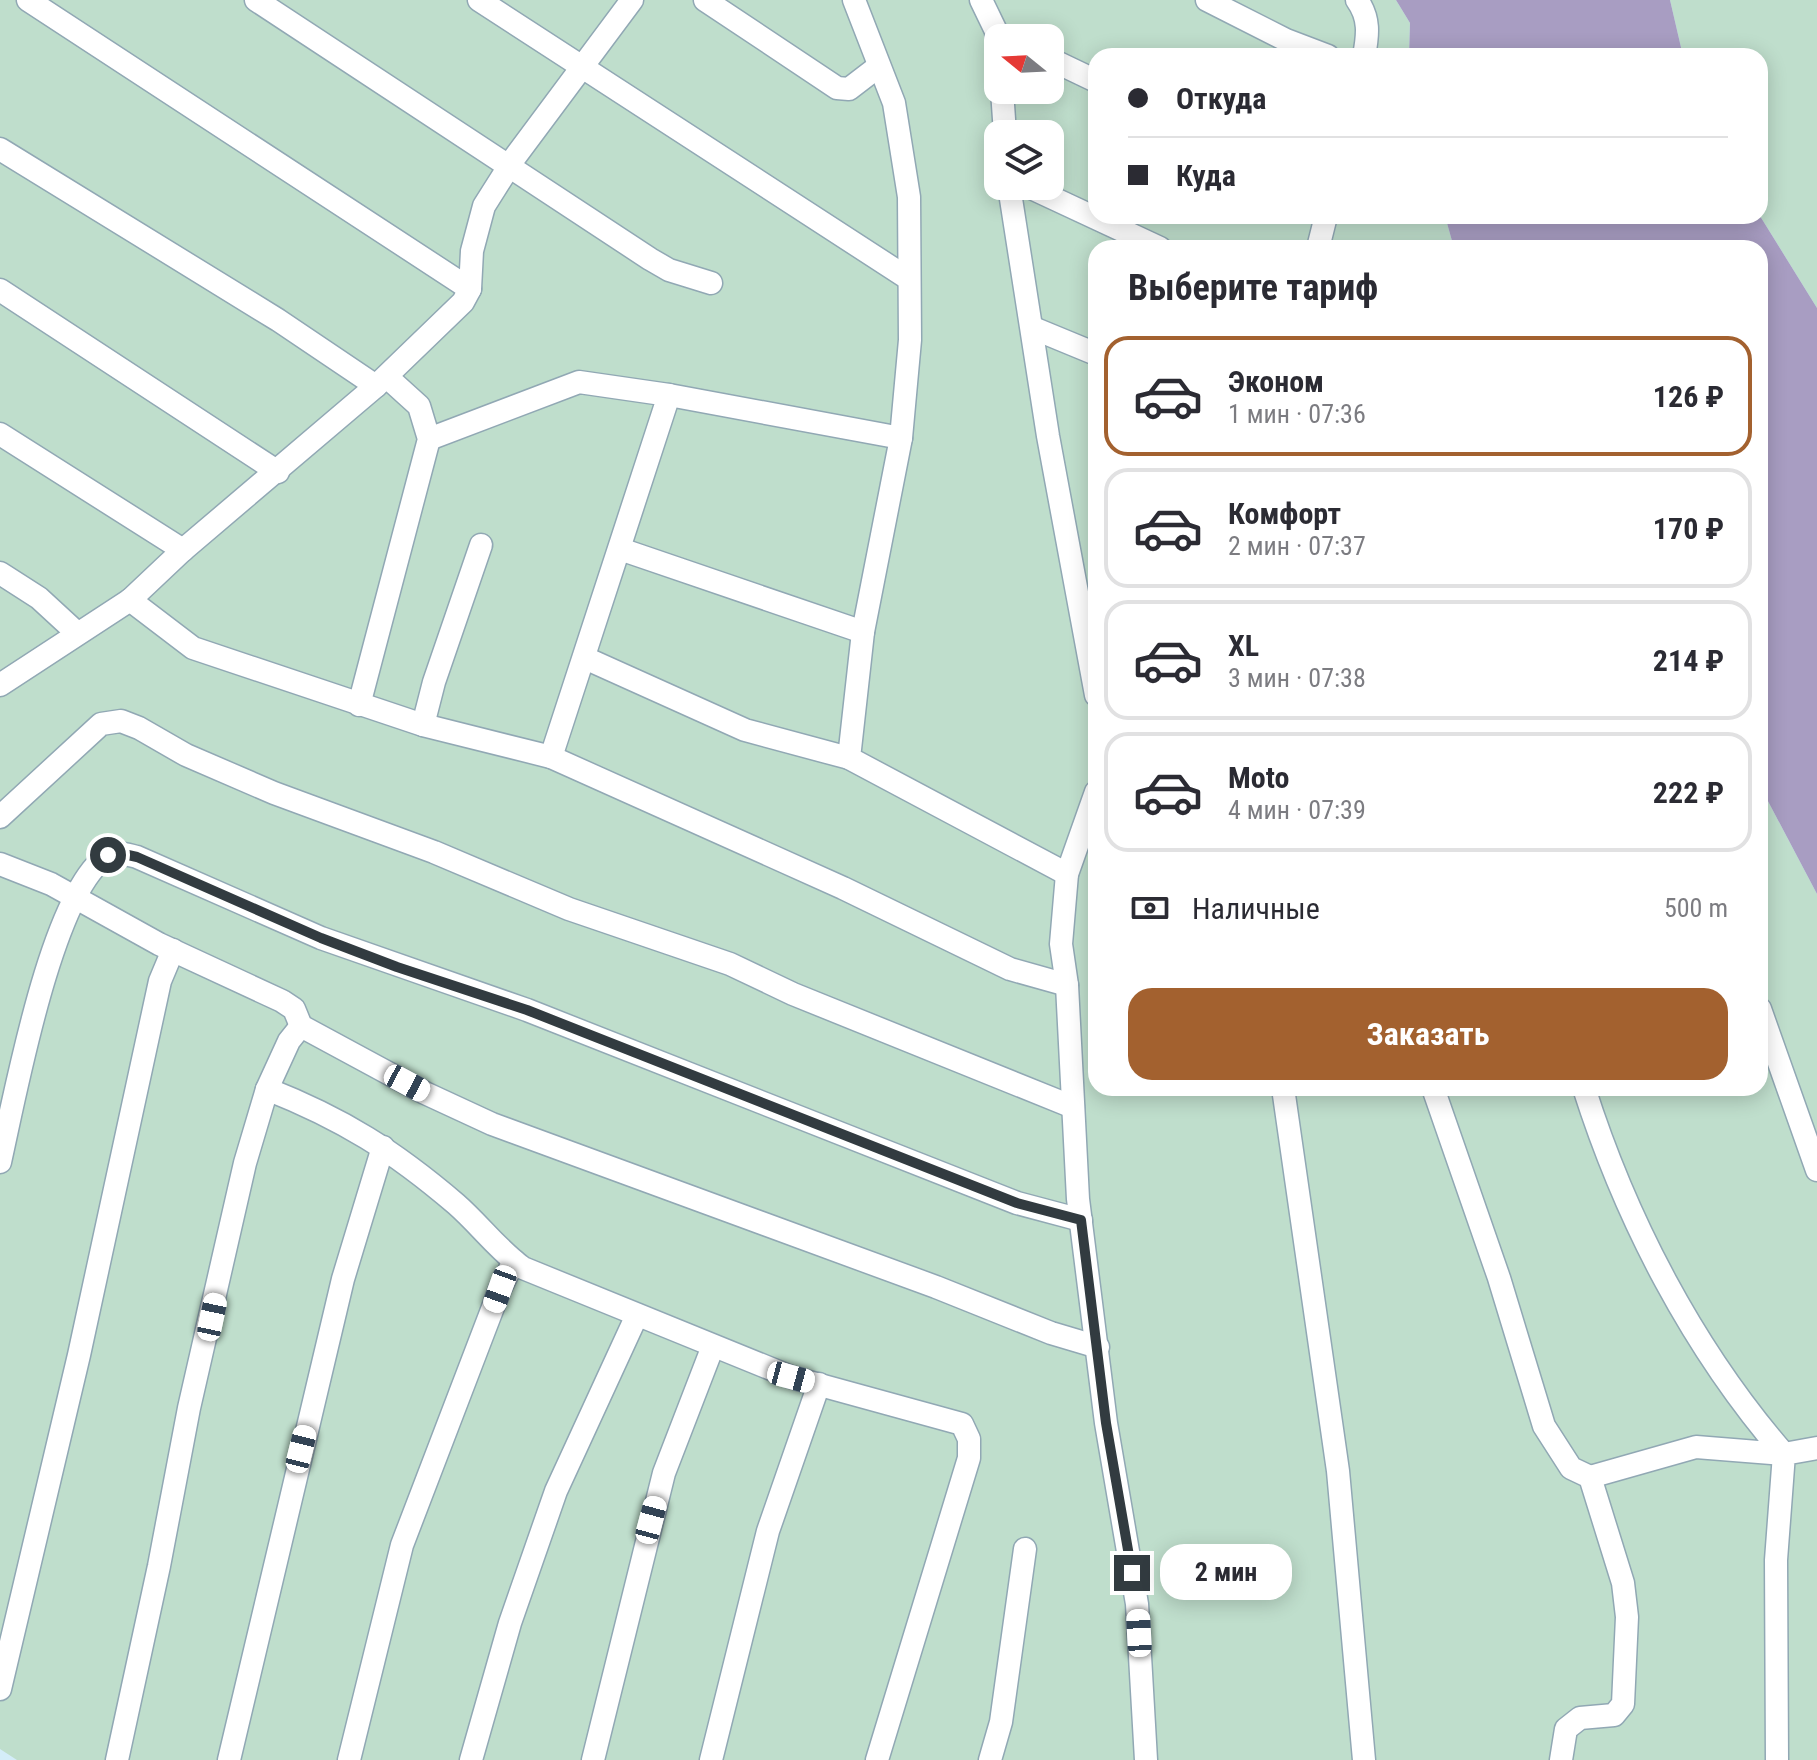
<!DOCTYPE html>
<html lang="ru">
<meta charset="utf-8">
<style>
body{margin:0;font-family:"Roboto Condensed",sans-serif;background:#f2f2f3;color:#2b2b33;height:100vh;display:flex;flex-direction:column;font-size:30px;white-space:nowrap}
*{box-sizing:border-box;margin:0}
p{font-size:26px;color:#7c7c81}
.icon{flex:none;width:44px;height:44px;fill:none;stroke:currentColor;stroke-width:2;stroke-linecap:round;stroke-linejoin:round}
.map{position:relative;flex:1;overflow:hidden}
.panel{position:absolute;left:1088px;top:240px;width:680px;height:856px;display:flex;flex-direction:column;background:#fff;border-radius:24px;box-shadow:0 4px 20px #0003}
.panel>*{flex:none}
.banner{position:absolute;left:1088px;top:48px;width:680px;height:176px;border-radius:24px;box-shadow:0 4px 20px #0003;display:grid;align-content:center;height:176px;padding:0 40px;background:#fff}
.needle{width:52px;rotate:288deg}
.controls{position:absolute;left:984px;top:24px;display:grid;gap:16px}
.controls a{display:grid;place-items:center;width:80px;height:80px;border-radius:16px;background:#fff;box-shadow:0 4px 20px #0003;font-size:40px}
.end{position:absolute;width:36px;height:36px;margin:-18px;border:10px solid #323b40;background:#fff;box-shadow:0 0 0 4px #fff}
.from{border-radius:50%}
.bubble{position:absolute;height:56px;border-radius:24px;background:#fff;box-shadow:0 4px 20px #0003;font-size:26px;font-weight:700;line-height:56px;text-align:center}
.car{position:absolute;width:24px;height:48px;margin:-24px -12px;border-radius:10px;box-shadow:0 0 6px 2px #0007;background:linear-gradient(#fff 24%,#345 0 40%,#fff 0 76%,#345 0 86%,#fff 0)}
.banner b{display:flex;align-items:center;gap:28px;height:76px;font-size:30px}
.banner b+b{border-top:2px solid #e1e1e2}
.banner i{width:20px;height:20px;background:#2b2b33}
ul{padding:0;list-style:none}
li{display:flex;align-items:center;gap:24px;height:120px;margin:0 16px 12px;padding:0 24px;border:4px solid #e1e1e2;border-radius:24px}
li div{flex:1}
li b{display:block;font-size:30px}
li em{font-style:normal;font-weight:700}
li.on{border-color:#a3612f}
li>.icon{width:72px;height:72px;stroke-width:1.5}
h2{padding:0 40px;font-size:36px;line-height:96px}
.pay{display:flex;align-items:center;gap:20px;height:88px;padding:0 40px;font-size:30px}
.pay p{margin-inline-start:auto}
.button{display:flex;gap:16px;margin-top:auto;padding:16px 40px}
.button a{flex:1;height:92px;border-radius:24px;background:#a3612f;color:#fff;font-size:32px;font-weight:700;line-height:92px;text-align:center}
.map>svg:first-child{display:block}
.green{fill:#bfdecc;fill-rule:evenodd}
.water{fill:#a89dc2}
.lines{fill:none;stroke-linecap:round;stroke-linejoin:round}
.minor-casing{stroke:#91a8b4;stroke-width:25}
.minor{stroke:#fff;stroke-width:22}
.route{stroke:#323b40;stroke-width:10}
</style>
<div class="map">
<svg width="1817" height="1760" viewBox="0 0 1817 1760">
<rect width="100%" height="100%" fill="#d4edf9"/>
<g class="green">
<path d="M 0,0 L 1396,0 L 1410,23 L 1409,56 L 1096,56 L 1096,216 L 1445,216 L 1454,248 L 1096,248 L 1096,1088 L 1760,1088 L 1760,786 L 1817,894 L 1817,1760 L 17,1760 L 0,1749 ZM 998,38 L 1050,38 L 1050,90 L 998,90 ZM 998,134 L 1050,134 L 1050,186 L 998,186 Z"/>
<path d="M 1670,0 L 1817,0 L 1817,308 L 1760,216 L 1760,56 L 1683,56 Z"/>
</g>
<g class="water">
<path d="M 1396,0 L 1670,0 L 1683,56 L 1409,56 L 1410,23 Z"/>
<path d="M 1445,216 L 1760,216 L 1817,308 L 1817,894 L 1760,786 L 1760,248 L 1454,248 Z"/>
</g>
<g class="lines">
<g class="minor-casing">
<g id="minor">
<path d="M 28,0 L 470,289"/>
<path d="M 256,0 L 650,259 L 669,270 L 711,283"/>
<path d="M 479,0 L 909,279"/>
<path d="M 705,0 L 837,88 L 849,89 L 879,66"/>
<path d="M 854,0 L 894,103 L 909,197 L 910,340 L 901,438 L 863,632 L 849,758 L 1067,874"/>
<path d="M 981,0 L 996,31 L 998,52"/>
<path d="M 1207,0 L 1286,40 L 1328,56"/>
<path d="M 1357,0 C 1370,18 1368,35 1364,56"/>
<path d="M 1050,59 L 1096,81"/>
<path d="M 1002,90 L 1005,134"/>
<path d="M 0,149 L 278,320 L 376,386"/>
<path d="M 1009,186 L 1048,436 L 1096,695"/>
<path d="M 1027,186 L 1160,248"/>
<path d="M 1318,248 L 1326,216"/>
<path d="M 0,290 L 278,472"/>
<path d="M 1033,328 L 1096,354"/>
<path d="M 669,395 L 901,438"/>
<path d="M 0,434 L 183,550"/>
<path d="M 429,439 L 579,382 L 669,395 L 551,757"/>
<path d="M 620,549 L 863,632"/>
<path d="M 0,573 L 39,598 L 77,633"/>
<path d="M 130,600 L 193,648 L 423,725 L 551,757 L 843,888 L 1010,969 L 1067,985"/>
<path d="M 585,658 L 745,730 L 849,758"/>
<path d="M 0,685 L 130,600 L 183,550 L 376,386 L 463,302 L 470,289 L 472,251 L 484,206 L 515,157 L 632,0"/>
<path d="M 359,705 L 429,439 L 419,406 L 387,377"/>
<path d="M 423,725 L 434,682 L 481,545"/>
<path d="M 1096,792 L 1067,874 L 1061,944 L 1067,985 L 1078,1199 L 1106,1423 L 1137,1604 L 1146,1760"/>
<path d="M 0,817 L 101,724 L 121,721 L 139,728 L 186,755 L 274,793 L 434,852 L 569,909 L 730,964 L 793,994 L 1073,1107"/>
<path d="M 0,864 L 51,884 L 159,944 L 282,1001 L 294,1009 L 301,1026 L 425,1093 L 492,1124 L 936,1287 L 1051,1333 L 1098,1347"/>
<path d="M 1760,1009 L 1817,1170"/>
<path d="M 1283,1088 L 1338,1471 L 1364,1760"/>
<path d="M 1433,1088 L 1499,1278 L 1544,1426 L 1571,1468 L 1590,1477 L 1623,1583 L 1627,1617 L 1623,1704 L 1614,1715 L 1580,1718 L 1566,1729 L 1561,1760"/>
<path d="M 1584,1088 C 1626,1220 1693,1349 1784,1454 L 1696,1447 L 1590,1477"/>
<path d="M 267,1089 C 343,1119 394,1151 456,1204 C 480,1225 497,1249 523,1268 L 791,1377 L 962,1424 L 969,1439 L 969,1458 L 877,1760"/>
<path d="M 0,1162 C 15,1096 52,892 107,856 C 116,850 128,855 137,857 L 321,938 L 527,1010 L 1017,1203 L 1081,1220"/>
<path d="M 0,1689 L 79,1355 L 160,981 L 173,950"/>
<path d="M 117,1760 L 159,1566 L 189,1408 L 245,1163 L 267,1089 L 289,1041 L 301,1026"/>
<path d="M 229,1760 L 343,1279 L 383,1147"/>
<path d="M 349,1760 L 402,1545 L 500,1289 L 514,1261"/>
<path d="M 471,1760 L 510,1623 L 556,1491 L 637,1315"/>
<path d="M 593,1760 L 664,1473 L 713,1346"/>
<path d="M 711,1760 L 768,1531 L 819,1384"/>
<path d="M 990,1760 L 1001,1722 L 1025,1549"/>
<path d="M 1777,1760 L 1776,1560 L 1784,1454 L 1817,1448"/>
</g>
</g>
<use href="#minor" class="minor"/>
</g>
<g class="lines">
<path class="route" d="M 108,855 L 119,853 L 137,857 L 321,938 L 397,967 L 527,1010 L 1017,1203 L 1081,1220 L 1106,1423 L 1132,1573"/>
</g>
</svg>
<div class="controls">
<a><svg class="needle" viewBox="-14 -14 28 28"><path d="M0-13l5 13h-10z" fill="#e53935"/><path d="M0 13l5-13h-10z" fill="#7c7c81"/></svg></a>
<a><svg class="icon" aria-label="layers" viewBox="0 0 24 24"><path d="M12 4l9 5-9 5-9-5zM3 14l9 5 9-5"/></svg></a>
</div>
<i class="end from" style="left:108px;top:855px"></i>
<i class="end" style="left:1132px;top:1573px"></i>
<div class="bubble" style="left:1160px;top:1544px;width:132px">2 мин</div>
<i class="car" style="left:407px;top:1083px;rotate:118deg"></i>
<i class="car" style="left:500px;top:1289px;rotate:200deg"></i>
<i class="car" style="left:212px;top:1317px;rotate:12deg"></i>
<i class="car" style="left:791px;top:1377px;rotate:105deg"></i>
<i class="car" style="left:301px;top:1449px;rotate:14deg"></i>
<i class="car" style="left:651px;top:1520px;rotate:15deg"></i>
<i class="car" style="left:1139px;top:1633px;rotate:357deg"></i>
<div class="banner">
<b><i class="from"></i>Откуда</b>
<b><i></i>Куда</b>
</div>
<section class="panel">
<h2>Выберите тариф</h2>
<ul>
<li class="on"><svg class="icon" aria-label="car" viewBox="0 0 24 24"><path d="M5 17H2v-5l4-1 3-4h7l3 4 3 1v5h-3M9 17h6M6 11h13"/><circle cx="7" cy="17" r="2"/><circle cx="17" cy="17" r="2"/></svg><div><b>Эконом</b><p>1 мин · 07:36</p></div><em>126 ₽</em></li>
<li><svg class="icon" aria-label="car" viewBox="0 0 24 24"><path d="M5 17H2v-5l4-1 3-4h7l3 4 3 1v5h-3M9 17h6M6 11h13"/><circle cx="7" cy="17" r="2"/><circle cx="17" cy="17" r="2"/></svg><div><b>Комфорт</b><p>2 мин · 07:37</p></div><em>170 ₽</em></li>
<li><svg class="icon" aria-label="car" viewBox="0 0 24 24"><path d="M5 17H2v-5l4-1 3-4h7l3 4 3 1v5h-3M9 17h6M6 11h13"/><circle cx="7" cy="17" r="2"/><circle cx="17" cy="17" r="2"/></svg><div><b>XL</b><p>3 мин · 07:38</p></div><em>214 ₽</em></li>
<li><svg class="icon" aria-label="car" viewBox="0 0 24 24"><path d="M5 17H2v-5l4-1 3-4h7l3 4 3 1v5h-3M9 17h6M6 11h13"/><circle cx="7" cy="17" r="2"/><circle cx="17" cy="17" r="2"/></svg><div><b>Moto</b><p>4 мин · 07:39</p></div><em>222 ₽</em></li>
</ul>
<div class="pay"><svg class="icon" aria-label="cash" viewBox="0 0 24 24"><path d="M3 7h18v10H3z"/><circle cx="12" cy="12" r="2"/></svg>Наличные<p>500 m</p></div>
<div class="button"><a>Заказать</a></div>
</section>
</div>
